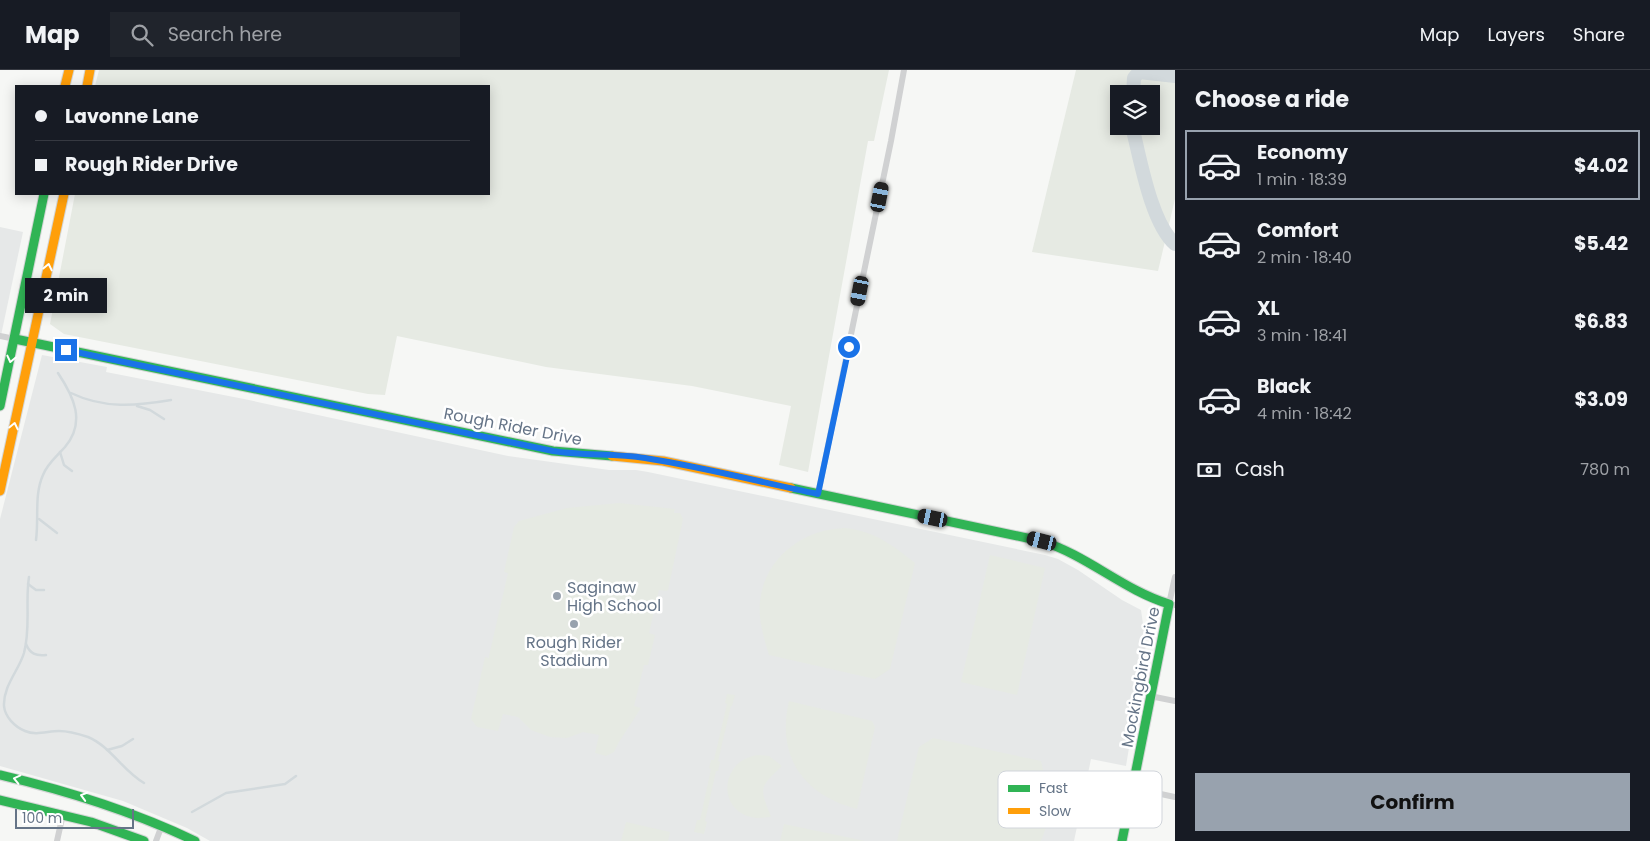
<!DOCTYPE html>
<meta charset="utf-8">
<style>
body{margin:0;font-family:Poppins,sans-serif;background:#20242c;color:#f1f3f6;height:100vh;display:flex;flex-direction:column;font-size:19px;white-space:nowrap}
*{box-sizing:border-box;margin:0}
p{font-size:16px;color:#9ea1a6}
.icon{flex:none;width:28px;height:28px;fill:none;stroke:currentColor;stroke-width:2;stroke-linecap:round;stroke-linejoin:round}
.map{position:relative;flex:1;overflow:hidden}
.side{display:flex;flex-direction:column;background:#171b24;width:475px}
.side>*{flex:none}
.hud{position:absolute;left:15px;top:15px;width:475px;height:110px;border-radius:0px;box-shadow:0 2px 12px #0003;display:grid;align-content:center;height:110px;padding:0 20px;background:#171b24}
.controls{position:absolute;left:1110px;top:15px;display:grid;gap:10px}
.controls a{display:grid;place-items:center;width:50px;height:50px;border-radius:0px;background:#171b24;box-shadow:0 2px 12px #0003;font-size:25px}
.scale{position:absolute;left:15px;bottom:12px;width:119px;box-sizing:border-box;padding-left:5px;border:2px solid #657487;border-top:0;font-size:14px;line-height:18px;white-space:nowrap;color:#657487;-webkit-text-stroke:4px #fff;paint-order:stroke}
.end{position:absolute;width:22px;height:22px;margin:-11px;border:6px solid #1a73e8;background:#fff;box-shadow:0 0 0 2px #fff}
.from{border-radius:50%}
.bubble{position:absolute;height:35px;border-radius:0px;background:#171b24;box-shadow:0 2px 12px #0003;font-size:16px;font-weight:700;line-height:35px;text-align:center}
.car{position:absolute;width:15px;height:30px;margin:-15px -8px;border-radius:6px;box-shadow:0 0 4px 1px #0007;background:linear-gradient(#222 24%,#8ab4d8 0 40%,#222 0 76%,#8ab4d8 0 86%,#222 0)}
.hud b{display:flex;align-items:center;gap:18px;height:48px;font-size:19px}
.hud b+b{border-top:1px solid #363941}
.hud i{width:12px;height:12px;background:#f1f3f6}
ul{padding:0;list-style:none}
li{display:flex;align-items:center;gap:15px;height:70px;margin:0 10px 8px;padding:0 10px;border:2px solid transparent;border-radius:0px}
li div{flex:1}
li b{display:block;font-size:19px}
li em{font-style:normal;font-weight:700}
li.current{border-color:#98a2ae}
li>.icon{width:45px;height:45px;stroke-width:1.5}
h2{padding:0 20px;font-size:22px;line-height:60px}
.pay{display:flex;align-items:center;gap:12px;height:55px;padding:0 20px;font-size:19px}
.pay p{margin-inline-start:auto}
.action{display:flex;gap:10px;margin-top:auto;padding:10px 20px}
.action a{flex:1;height:58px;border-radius:0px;background:#98a2ae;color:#111;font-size:20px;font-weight:700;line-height:58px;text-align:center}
header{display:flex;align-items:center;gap:30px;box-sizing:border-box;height:70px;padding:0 25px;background:#171b24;border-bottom:1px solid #363941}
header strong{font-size:24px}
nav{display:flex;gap:28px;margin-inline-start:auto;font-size:18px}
.search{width:350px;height:45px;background:#20242c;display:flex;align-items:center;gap:12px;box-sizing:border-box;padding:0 18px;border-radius:0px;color:#9ea1a6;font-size:19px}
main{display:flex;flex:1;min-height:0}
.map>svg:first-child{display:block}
.built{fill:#e6e8e8}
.green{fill:#e6eae3;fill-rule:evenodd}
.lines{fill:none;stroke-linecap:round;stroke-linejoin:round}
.stream{stroke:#d2d9dc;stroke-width:2.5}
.river{stroke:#d2d9dc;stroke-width:14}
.fast-casing{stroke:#d3d5d5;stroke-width:11}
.slow-casing{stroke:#d3d5d5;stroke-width:11}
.street{stroke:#d0d1d2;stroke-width:6}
.fast{stroke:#30b455;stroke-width:9}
.slow{stroke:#ff9f0a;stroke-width:9}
.oneway{stroke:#fff}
.route{stroke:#1a73e8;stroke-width:6}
.poi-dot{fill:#98a2ae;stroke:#fff;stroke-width:2}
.labels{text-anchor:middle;stroke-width:5;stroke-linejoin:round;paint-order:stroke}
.street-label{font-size:16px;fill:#657487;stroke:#fff}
.poi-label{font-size:16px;fill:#657487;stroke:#fff;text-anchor:start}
.key{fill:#fff;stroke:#d1d5db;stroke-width:1}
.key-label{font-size:14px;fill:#657487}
</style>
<header>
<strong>Map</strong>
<div class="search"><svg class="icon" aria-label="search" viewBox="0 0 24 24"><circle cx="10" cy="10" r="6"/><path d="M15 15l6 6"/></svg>Search here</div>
<nav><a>Map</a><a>Layers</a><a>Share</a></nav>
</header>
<main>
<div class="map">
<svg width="1175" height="771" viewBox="0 0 1175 771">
<rect width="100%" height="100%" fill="#f6f7f5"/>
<g class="built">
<path d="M 0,157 L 23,162 L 0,270 Z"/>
<path d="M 42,285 L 107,297 L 106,302 L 244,329 L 508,386 L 609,400 L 636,400 L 648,402 L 1045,485 L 1058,489 L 1078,500 L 1122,530 L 1141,540 L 1146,575 L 1126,696 L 1091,689 L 1074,771 L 210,771 L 187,758 L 123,731 L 0,696 L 0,449 Z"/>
</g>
<g class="green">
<path d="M 99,0 L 889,0 L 874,71 L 868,71 L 808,402 L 779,395 L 791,336 L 692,316 L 546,297 L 397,266 L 385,325 L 368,324 L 64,264 L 50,254 L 75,124 L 489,124 L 489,16 L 95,16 Z"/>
<path d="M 1076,0 L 1175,0 L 1175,129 L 1158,201 L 1032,182 ZM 1119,24 L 1151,24 L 1151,56 L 1119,56 Z"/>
<path d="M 619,433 L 675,439 L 674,443 L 680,443 L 683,449 L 668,520 L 666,521 L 659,520 L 649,563 L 655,565 L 648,595 L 644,595 L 634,636 L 641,638 L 619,672 L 614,682 L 606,686 L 595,683 L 599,665 L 583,662 L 567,668 L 550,667 L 531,660 L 518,647 L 503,644 L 498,661 L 477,657 L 471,649 L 485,587 L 489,588 L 489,586 L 508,503 L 504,502 L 514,457 L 519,451 L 567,438 Z"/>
<path d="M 845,458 C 876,462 891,474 915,493 L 890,599 L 875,609 L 769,585 C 764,568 758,550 760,532 C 764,488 803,459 845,458 Z"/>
<path d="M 990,485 L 1045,498 L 1017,625 L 961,612 Z"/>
<path d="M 727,624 L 735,625 L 732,636 L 731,636 L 718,691 L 720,692 L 718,701 L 716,701 L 705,751 L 707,752 L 704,764 L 694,762 L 697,750 L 700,750 L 711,699 L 709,698 L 711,690 L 714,690 L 727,634 L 725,633 Z"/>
<path d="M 789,631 L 872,651 L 875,657 L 857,739 C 803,725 776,686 789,631 Z"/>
<path d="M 933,668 L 1041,691 C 1048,721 1054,741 1041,771 L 897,771 L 919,677 Z"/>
<path d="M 758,685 L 769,686 L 782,696 C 758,719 760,717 771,747 C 764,747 758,749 751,747 C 717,739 720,690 758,685 Z"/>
<path d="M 626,752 L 670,762 L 668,771 L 621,771 Z"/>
<path d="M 784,754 L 865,771 L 780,771 Z"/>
</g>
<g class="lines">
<g class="stream">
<path d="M 71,323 C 104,339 136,336 171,330"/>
<path d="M 137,336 L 150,340 L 164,349"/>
<path d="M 60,382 L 64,395 L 72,401"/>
<path d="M 39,449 L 57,463"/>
<path d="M 36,470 C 39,448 34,425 43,405 C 47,394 57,386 65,377 C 86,352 74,327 58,303"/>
<path d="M 29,507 C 25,532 31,557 24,583 C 19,600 3,616 4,636 C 5,647 15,657 25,661 C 36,666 48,661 59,661 C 69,661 79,664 88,667 C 110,676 123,701 144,713"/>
<path d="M 28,514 L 36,520 L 44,520"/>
<path d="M 26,574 C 30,584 36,586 46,585"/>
<path d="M 107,680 L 122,676 L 133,669"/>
<path d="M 192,742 L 226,723 L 285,714 L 296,706"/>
</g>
<g class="river">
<path d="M 1133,24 L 1134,8 L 1139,2 L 1175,6"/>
<path d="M 1132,56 C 1140,88 1151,153 1175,174"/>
</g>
<g class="fast-casing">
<g id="fast">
<path d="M 15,269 L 553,381 L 612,386"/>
<path d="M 0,336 L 44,124"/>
<path d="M 791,418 L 1041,471 C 1087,485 1123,520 1169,534 L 1122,771"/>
<path d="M 0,705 C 68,721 132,741 195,771"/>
<path d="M 0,730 L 91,752 L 144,771"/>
</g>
</g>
<g class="slow-casing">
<g id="slow">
<path d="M 65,16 L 69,0"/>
<path d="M 87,16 L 90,0"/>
<path d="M 612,386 L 663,391 L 791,418"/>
<path d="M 0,421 L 64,124"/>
</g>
</g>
<g class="street">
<path d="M 0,266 L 15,269"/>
<path d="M 818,424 L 891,71 L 904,0"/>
<path d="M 1175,507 L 1169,534 L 1175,535"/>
<path d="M 1150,626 L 1175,631"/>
<path d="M 1133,718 L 1175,727"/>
<path d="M 57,771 L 63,744"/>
<path d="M 156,771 L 162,755"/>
</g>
<use href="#fast" class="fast"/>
<use href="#slow" class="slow"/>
</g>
<defs><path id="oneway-chevron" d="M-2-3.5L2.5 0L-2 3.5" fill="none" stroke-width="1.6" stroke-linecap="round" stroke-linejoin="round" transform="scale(1.25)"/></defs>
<g class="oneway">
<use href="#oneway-chevron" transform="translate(48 197) rotate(-78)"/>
<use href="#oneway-chevron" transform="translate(11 289) rotate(103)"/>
<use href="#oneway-chevron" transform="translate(14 356) rotate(-78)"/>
<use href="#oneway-chevron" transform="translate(17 709) rotate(-167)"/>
<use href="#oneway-chevron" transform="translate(84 726) rotate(-164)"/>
</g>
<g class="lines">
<path class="route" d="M 66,280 L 553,381 C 584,386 614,383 645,388 C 703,397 760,412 818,424 L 849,277"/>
</g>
<g class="poi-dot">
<circle cx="557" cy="526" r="5"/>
<circle cx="574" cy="554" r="5"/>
</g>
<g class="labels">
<g class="street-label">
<text transform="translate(513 356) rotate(11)" y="6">Rough Rider Drive</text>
<text transform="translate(1140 607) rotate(-79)" y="6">Mockingbird Drive</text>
</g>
<g class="poi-label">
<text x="567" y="523">Saginaw<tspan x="567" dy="18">High School</tspan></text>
<text x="574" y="578" text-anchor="middle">Rough Rider<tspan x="574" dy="18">Stadium</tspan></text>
</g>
</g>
<rect x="998" y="701" width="164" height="57" rx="8" class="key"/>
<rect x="1008" y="715" width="22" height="7" fill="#30b455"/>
<rect x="1008" y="738" width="22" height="6" fill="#ff9f0a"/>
<g class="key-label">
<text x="1039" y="723">Fast</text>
<text x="1039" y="746">Slow</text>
</g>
</svg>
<div class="controls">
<a><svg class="icon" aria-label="layers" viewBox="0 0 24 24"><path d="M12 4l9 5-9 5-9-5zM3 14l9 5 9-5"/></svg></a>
</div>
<div class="scale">100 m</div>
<i class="end from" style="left:849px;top:277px"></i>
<i class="end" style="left:66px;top:280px"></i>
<div class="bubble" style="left:25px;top:208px;width:82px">2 min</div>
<i class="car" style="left:880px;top:127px;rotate:11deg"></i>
<i class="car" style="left:860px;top:221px;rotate:191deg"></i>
<i class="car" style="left:933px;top:448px;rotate:282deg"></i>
<i class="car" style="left:1042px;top:471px;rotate:284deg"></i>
<div class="hud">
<b><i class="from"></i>Lavonne Lane</b>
<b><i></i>Rough Rider Drive</b>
</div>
</div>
<section class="side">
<h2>Choose a ride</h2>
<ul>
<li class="current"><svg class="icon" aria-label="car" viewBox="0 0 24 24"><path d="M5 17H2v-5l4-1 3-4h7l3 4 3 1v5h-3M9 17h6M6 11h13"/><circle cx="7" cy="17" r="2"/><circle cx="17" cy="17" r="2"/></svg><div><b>Economy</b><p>1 min · 18:39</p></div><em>$4.02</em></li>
<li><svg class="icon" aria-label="car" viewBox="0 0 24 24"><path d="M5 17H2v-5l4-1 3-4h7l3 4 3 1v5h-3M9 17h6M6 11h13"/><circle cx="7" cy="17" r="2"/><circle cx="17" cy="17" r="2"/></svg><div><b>Comfort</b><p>2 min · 18:40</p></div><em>$5.42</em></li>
<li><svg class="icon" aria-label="car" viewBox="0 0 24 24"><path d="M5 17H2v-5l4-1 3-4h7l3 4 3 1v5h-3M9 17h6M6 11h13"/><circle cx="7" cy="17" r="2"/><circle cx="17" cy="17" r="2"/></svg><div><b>XL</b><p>3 min · 18:41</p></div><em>$6.83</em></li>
<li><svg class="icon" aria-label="car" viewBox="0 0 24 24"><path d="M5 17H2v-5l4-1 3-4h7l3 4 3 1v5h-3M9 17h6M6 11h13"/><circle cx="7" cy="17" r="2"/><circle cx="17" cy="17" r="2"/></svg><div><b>Black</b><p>4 min · 18:42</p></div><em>$3.09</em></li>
</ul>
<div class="pay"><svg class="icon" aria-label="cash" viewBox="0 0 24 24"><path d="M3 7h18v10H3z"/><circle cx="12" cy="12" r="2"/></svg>Cash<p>780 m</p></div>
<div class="action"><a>Confirm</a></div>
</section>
</main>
